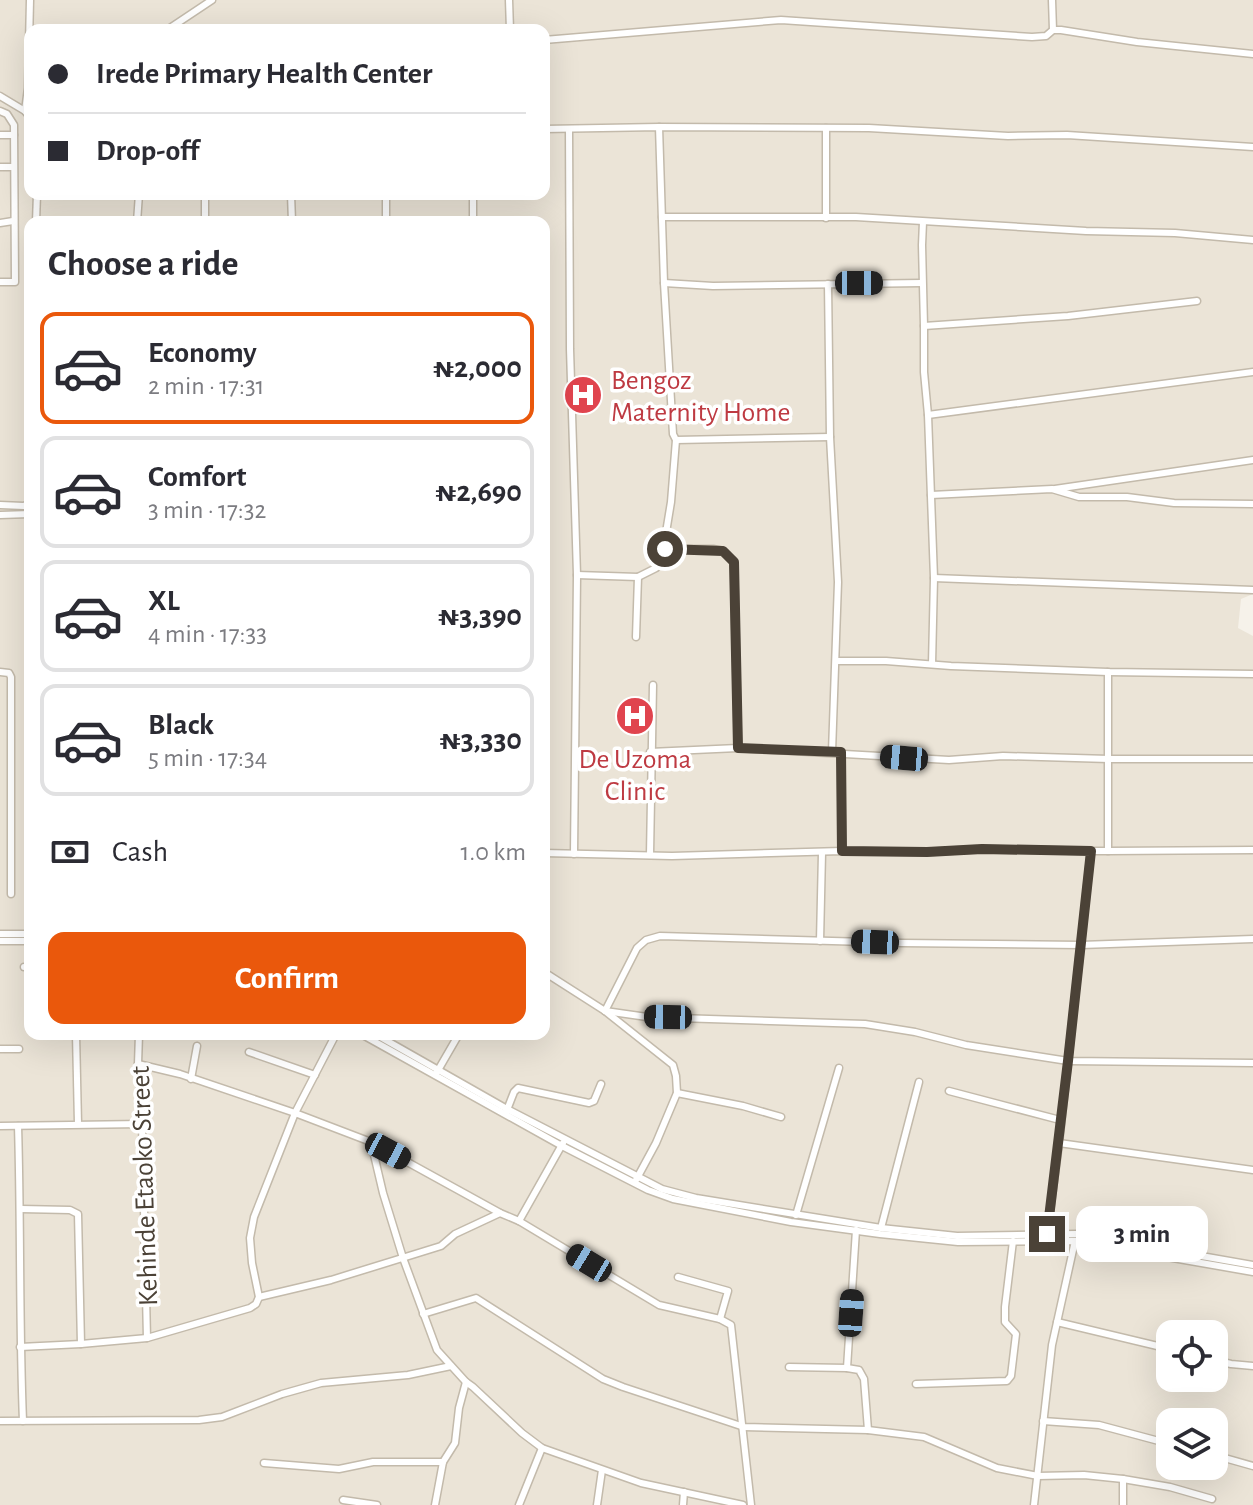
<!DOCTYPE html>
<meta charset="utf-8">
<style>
body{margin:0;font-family:"Alegreya Sans",sans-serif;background:#f7f7f7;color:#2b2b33;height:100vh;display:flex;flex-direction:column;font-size:30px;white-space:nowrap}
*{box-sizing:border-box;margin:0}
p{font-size:26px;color:#7c7c81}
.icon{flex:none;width:44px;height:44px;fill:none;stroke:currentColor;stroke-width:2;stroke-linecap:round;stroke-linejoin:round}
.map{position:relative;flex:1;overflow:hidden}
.panel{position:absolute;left:24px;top:216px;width:526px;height:824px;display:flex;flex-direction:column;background:#fff;border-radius:16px;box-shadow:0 8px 32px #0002}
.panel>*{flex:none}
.guide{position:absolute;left:24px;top:24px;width:526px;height:176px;border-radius:16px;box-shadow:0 8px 32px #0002;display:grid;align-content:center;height:176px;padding:0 24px;background:#fff}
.tools{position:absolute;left:1156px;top:1320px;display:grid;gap:16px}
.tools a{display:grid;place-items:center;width:72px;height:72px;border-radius:16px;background:#fff;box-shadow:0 8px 32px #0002;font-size:40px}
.end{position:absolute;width:36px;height:36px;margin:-18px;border:10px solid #4b4237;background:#fff;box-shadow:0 0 0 4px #fff}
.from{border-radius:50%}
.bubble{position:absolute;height:56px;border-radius:16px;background:#fff;box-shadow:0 8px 32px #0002;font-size:26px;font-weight:600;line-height:56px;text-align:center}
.car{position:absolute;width:24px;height:48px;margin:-24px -12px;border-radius:10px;box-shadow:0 0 6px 2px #0007;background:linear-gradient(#222 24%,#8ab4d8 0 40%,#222 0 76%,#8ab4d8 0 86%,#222 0)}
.guide b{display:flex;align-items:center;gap:28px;height:76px;font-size:30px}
.guide b+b{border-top:2px solid #e1e1e2}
.guide i{width:20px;height:20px;background:#2b2b33}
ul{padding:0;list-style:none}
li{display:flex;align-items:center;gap:24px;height:112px;margin:0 16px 12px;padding:0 8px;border:4px solid #e1e1e2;border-radius:16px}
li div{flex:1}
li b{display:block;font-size:30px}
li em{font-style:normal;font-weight:600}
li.on{border-color:#ea580c}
li>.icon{width:72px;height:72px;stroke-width:1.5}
h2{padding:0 24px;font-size:36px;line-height:96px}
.pay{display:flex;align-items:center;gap:20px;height:88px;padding:0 24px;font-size:30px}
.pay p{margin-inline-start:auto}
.cta{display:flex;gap:16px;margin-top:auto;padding:16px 24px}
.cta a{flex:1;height:92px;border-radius:16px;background:#ea580c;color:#fff;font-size:32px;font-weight:600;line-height:92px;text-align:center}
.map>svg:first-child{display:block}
.residential{fill:#ebe4d7;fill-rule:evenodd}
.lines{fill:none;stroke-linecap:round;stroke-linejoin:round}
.minor-casing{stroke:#c3baab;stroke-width:9}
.minor{stroke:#fff;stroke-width:6}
.route{stroke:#4b4237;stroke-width:10}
.labels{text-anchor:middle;stroke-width:7;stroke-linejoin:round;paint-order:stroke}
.health-label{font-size:28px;fill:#be3a42;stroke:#fff;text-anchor:start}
.street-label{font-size:28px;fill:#4b4237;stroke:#fff}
</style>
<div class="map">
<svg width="1253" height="1505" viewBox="0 0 1253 1505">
<rect width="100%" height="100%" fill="#f6f2ea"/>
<path class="residential" d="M 0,0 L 1253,0 L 1253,594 L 1241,599 L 1238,628 L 1253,636 L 1253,1505 L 0,1505 ZM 30,30 L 544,30 L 544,194 L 30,194 ZM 30,222 L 544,222 L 544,1034 L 30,1034 ZM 1170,1334 L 1214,1334 L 1214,1378 L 1170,1378 ZM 1170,1422 L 1214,1422 L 1214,1466 L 1170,1466 Z"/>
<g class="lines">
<g class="minor-casing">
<g id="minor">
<path d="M 509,0 L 510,30"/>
<path d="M 1052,0 L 1053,30"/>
<path d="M 167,30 L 212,0"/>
<path d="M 544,40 L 781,20 L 1032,37 L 1046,36 L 1053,30 L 1061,30 L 1137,42 L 1253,54"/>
<path d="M 0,96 L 25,111 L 30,117"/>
<path d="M 0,111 L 7,114 L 14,125 L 15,282 L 0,282"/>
<path d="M 25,111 L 28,88 L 30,0"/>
<path d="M 544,129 L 659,127 L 869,128 L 1008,136 L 1067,135 L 1253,147"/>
<path d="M 569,130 L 570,349 L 577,575 L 574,854"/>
<path d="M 0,135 L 14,135"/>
<path d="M 0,167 L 13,167"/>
<path d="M 205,194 L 205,222"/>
<path d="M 291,194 L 292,222"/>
<path d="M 386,194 L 386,222"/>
<path d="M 473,194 L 473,222"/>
<path d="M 662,217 L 856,217 L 1086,231 L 1175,233 L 1253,240"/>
<path d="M 826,218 L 826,128"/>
<path d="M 36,222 L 37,194"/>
<path d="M 137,222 L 139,194"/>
<path d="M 923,222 L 922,245 L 924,326 L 924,372 L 928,415 L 934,578 L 932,664"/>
<path d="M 0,223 L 13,221"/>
<path d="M 664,283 L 713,286 L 922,283"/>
<path d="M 828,284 L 830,437 L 838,582 L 832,752"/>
<path d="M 924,326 L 1068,316 L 1197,301"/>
<path d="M 30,379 L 30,391"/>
<path d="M 928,415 L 1253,372"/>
<path d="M 676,440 L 830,437"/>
<path d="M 1055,489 L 1253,460"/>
<path d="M 931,495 L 1052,489 L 1079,497 L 1127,497 L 1174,503 L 1253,504"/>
<path d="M 0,505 L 24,506 L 30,503"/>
<path d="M 0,515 L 30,514"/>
<path d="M 665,549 L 713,549 L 723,551 L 734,562 L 738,748"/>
<path d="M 577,575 L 638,577 L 656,568 L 661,563 L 671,502 L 676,440 L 673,434 L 664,283 L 659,127"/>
<path d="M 934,578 L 1253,590"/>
<path d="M 636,637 L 638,577"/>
<path d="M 836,661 L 886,661 L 951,666 L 1108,672 L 1253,674"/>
<path d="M 0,672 L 9,673 L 11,677 L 11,894"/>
<path d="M 650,752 L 738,748 L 949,760 L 1003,756 L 1109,759 L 1253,759"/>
<path d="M 841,752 L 842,851"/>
<path d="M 1108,851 L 1253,850"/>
<path d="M 544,853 L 672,856 L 842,851 L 927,852 L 982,849 L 1091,851"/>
<path d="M 650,855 L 653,685"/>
<path d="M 0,934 L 30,934"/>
<path d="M 0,941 L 30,941"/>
<path d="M 820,941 L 822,853"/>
<path d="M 24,967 L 30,967"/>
<path d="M 544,972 L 605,1011 L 673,1065 L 676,1076 L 677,1093 L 656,1143 L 636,1180"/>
<path d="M 605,1011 L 637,948 L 646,940 L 660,936 L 902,943 L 1081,945 L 1253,939"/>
<path d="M 605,1011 L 647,1017 L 865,1024 L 915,1032 L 966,1045 L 1068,1061 L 1253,1063"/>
<path d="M 76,1034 L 78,1124"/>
<path d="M 139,1034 L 138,1064 L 142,1124 L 147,1338"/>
<path d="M 361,1034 L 562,1146 L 648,1190 L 673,1199 L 791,1222 L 880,1234 L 958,1242 L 1075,1241 L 1253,1272"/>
<path d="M 375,1034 L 507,1109 L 662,1189 L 696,1198 L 881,1228 L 957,1236 L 1076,1234 L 1253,1265"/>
<path d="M 0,1049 L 19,1049"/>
<path d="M 249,1052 L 315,1075"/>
<path d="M 138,1064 L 180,1074 L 295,1113 L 371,1142 L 500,1213 L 519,1221 L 659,1305 L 720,1319 L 731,1325 L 751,1505"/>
<path d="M 437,1072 L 459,1034"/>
<path d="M 191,1079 L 197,1046"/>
<path d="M 949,1091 L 1060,1120"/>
<path d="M 677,1093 L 743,1106 L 781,1117"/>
<path d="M 507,1110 L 514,1092 L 518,1088 L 589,1103 L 594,1101 L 601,1084"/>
<path d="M 0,1126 L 142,1124"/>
<path d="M 18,1126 C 21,1224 19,1322 23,1421"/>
<path d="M 371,1142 L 383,1193 L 403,1258 L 437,1350 L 466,1382 L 473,1387 L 522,1433 L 542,1448 L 641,1483 L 743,1505"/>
<path d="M 1059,1143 L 1253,1170"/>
<path d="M 21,1209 L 70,1210 L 78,1214 L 81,1344"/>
<path d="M 796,1215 L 839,1068"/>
<path d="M 519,1221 L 563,1143"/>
<path d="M 881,1228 L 919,1082"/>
<path d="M 1047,1234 L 1059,1143 L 1091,851 L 1108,851 L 1108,672"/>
<path d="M 678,1277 L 728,1291 L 720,1319"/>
<path d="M 259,1297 L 331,1280 L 441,1246 L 455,1234 L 500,1213"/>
<path d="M 423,1314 L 476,1298 L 603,1379 L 623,1387 L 744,1427 L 868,1430 L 864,1379 L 859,1370 L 847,1368 L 856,1230"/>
<path d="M 1057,1322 L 1170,1349"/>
<path d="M 20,1347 L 81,1344 L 147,1338 L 250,1308 L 256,1304 L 259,1297 L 252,1263 L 250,1238 L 254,1217 L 295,1113 L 336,1034"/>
<path d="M 1214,1360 L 1231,1364 L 1253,1366"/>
<path d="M 789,1367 L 847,1368"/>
<path d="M 916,1384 L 1007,1381 L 1011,1376 L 1016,1334 L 1005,1322 L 1005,1307 L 1013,1241"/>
<path d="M 0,1421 L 199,1420 L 222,1417 L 282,1394 L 321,1383 L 408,1375 L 451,1366"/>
<path d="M 1043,1421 L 1099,1425 L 1170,1444"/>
<path d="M 868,1430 L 924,1437 L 997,1468 L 1038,1476 L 1084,1475 L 1123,1479 L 1170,1487 L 1212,1499"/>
<path d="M 1214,1455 L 1253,1466"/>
<path d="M 264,1463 L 339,1469 L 373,1462 L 443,1462"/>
<path d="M 343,1500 L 377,1505"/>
<path d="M 435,1505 L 443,1462 L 455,1443 L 459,1408 L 466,1382"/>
<path d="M 519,1505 L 542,1448"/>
<path d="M 597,1505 L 602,1470"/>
<path d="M 683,1505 L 684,1492"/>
<path d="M 1034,1505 L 1052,1345 L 1075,1241"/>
<path d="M 1123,1505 L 1123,1479"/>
</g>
</g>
<use href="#minor" class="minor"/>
</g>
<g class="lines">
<path class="route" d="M 665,549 L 723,551 L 734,562 L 738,748 L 841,752 L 842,851 L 927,852 L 982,849 L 1091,851 L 1068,1061 L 1047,1234"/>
</g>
<defs>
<g id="hospital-disc" transform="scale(2)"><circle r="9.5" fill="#e0444e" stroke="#fff"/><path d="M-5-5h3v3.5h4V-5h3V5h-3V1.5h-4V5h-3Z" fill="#fff"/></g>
</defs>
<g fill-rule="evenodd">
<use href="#hospital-disc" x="583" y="395"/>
<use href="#hospital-disc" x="635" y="716"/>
</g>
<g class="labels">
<g class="health-label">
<text x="611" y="389">Bengoz<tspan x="611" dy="32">Maternity Home</tspan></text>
<text x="635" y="768" text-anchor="middle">De Uzoma<tspan x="635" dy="32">Clinic</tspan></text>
</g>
<g class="street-label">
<text transform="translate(143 1186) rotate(-92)" y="10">Kehinde Etaoko Street</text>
</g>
</g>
</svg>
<div class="tools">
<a><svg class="icon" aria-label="locate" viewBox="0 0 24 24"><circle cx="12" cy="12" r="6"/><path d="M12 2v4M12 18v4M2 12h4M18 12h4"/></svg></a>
<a><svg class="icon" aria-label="layers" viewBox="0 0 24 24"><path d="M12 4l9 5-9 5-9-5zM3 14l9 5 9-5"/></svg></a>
</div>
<i class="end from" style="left:665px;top:549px"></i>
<i class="end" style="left:1047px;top:1234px"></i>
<div class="bubble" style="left:1076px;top:1206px;width:132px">3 min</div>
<i class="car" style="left:859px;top:283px;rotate:90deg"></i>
<i class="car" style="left:904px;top:758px;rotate:275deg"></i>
<i class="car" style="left:875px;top:942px;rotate:272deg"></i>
<i class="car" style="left:668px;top:1017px;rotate:271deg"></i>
<i class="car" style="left:388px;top:1151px;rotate:118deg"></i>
<i class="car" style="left:589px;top:1263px;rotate:301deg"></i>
<i class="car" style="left:851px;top:1313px;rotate:4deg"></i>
<div class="guide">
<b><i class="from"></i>Irede Primary Health Center</b>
<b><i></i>Drop-off</b>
</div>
<section class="panel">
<h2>Choose a ride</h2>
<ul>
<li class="on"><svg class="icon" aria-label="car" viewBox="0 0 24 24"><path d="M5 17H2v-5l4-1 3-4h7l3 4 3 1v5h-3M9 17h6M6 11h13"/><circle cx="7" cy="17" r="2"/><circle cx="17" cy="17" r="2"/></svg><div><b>Economy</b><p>2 min · 17:31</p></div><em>₦2,000</em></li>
<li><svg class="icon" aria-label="car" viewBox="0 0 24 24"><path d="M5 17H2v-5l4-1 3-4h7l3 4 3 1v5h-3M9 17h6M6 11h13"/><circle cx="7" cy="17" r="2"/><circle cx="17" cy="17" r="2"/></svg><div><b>Comfort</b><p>3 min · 17:32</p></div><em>₦2,690</em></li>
<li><svg class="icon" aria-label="car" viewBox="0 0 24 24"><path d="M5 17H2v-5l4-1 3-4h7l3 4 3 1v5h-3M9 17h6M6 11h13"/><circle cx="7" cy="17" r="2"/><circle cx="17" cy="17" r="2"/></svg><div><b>XL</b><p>4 min · 17:33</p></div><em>₦3,390</em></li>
<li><svg class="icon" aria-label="car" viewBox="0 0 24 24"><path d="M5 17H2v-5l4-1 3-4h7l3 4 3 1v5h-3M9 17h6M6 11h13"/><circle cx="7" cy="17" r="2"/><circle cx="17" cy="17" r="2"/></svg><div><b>Black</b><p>5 min · 17:34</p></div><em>₦3,330</em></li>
</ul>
<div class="pay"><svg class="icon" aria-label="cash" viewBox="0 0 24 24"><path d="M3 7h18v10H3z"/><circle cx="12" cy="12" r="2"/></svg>Cash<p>1.0 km</p></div>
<div class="cta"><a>Confirm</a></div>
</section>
</div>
